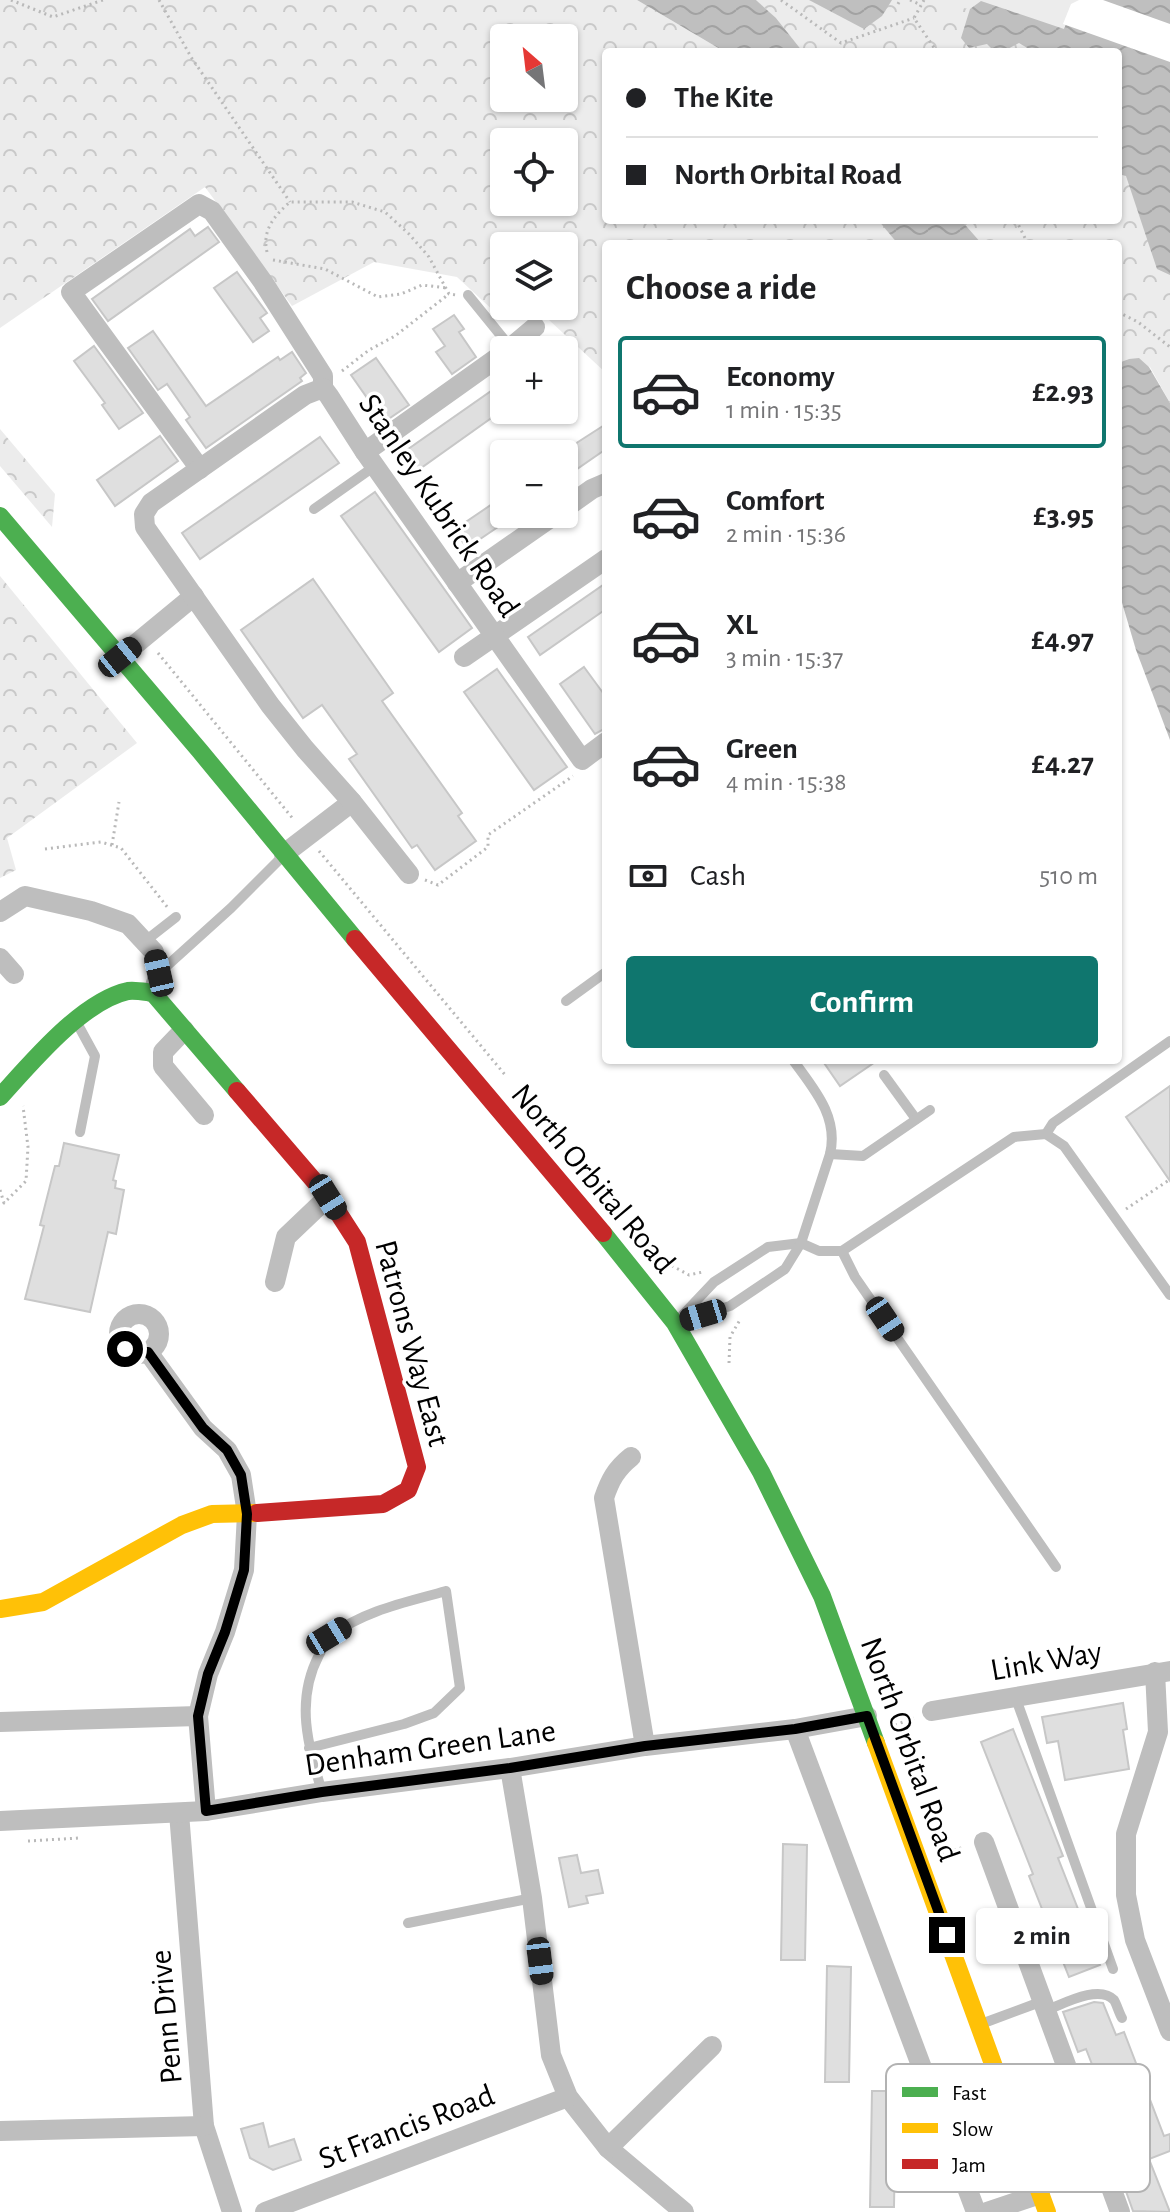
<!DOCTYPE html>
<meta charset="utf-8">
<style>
body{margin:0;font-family:"Alegreya Sans",sans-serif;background:#f2f2f2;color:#202124;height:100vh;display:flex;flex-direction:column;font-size:30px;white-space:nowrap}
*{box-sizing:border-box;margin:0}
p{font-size:26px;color:#757577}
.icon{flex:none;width:44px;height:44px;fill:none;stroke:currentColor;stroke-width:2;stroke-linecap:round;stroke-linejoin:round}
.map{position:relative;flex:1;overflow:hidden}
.panel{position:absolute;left:602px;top:240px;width:520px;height:824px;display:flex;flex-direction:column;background:#fff;border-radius:8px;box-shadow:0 2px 6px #0004}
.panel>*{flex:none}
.guide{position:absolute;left:602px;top:48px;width:520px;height:176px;border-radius:8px;box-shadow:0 2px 6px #0004;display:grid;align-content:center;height:176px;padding:0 24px;background:#fff}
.needle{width:52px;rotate:332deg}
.buttons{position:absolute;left:490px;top:24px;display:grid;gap:16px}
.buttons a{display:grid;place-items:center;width:88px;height:88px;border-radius:8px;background:#fff;box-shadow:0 2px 6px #0004;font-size:40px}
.end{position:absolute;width:36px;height:36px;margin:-18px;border:10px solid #000;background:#fff;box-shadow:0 0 0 4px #fff}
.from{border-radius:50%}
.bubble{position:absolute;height:56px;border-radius:8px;background:#fff;box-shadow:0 2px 6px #0004;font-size:26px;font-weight:600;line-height:56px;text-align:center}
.car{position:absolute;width:24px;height:48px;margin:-24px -12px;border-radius:10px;box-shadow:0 0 6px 2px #0007;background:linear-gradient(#222 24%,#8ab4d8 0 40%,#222 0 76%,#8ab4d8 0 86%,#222 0)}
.guide b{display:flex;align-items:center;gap:28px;height:76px;font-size:30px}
.guide b+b{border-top:2px solid #e0e0e0}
.guide i{width:20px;height:20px;background:#202124}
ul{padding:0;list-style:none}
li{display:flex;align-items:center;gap:24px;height:112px;margin:0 16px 12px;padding:0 8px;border:4px solid transparent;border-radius:8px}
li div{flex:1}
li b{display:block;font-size:30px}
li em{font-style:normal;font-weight:600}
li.selected{border-color:#0f766e}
li>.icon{width:72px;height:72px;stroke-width:1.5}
h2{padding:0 24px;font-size:36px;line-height:96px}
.pay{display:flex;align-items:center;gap:20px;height:88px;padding:0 24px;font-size:30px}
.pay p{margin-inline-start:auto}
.action{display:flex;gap:16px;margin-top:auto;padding:16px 24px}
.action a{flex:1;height:92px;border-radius:8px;background:#0f766e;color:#fff;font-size:32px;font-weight:600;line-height:92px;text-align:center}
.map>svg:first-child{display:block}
.grass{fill:#ececec}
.forest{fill:url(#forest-crowns);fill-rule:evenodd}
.water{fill:url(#water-waves)}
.pier{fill:#fff}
.building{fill:#dfdfdf;stroke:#c7c7c7;stroke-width:2}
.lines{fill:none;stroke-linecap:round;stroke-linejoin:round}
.path{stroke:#b9b9b9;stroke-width:3;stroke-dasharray:2 4;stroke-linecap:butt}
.lane{stroke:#bebebe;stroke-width:10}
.street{stroke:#bebebe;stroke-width:20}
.fast{stroke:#4caf50;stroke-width:18}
.slow{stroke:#ffc107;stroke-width:18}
.jam{stroke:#c62828;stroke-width:18}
.route{stroke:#000;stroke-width:10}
.labels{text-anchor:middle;stroke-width:7;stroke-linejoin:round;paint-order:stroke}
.street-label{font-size:32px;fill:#000;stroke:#fff}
.key{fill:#fff;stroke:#b2b2b2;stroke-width:2}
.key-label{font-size:22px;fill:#000}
</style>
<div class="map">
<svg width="1170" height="2212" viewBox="0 0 1170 2212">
<defs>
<pattern id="forest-crowns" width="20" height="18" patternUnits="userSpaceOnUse" patternTransform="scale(2)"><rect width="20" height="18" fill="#ececec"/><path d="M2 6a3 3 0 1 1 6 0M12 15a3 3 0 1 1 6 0" fill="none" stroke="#c9c9c9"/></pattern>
<pattern id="water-waves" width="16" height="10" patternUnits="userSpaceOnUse" patternTransform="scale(2)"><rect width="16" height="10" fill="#bfbfbf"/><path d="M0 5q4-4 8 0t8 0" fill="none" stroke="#a2a2a2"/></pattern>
</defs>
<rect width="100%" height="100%" fill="#fff"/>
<path class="grass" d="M 756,0 L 1089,0 L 1074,6 L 1065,30 L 951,52 L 776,18 Z"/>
<g class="forest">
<path d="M 0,0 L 637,0 L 725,52 L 606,52 L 606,220 L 881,220 L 903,244 L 606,244 L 606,373 L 549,320 L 497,314 L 457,277 L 374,262 L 292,306 L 205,187 L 0,328 ZM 504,38 L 564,38 L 564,98 L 504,98 ZM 504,142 L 564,142 L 564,202 L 504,202 ZM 504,246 L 564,246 L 564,306 L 504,306 Z"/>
<path d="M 756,0 L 908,0 L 970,9 L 981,1 L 1064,29 L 1074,6 L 1170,0 L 1170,403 L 1150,367 L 1129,359 L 1118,363 L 1118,244 L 982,244 L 961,220 L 1118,220 L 1118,52 L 803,52 L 776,18 Z"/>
<path d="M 0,429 L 55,494 L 52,527 L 0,466 Z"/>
<path d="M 0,576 L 137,743 L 7,838 L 16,870 L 0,878 Z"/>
</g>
<g class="water">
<path d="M 637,0 L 756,0 L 776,18 L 803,52 L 725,52 Z"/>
<path d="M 809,0 L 892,0 L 882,16 L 864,29 Z"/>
<path d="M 1089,0 L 1170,0 L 1170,275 L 1157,269 L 1126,176 L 1118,174 L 1118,52 L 1034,52 L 1019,43 L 1002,52 L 995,52 L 987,44 L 969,48 L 961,38 L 970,9 L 981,1 L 1064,29 L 1074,6 Z"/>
<path d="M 878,220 L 961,220 L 982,244 L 898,244 Z"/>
<path d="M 1139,358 L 1149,367 L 1170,403 L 1170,740 L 1136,650 L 1118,589 L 1118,363 L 1129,359 Z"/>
</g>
<path class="pier" d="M 1079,0 L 1103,0 L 1170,24 L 1170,62 L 1063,24 L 1071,4 Z"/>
<g class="building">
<path d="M 208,227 L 219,242 L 108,321 L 92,299 L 190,229 L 195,236 Z"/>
<path d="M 237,272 L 267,313 L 260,318 L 269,331 L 253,342 L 214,288 Z"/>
<path d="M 454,315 L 464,329 L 459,332 L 476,357 L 452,374 L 436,352 L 445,346 L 433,329 Z"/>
<path d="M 153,331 L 206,406 L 278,357 L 280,360 L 292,352 L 306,373 L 300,378 L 302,381 L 206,448 L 186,420 L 190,417 L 167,384 L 158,390 L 128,348 Z"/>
<path d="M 94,346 L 143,413 L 119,429 L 102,405 L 105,403 L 74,361 Z"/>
<path d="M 376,358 L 409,405 L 384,422 L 351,375 Z"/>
<path d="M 504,382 L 504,409 L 414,473 L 401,454 Z"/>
<path d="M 606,424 L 606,449 L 564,478 L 564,451 Z"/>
<path d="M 160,436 L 178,461 L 115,506 L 97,480 Z"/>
<path d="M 320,437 L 339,463 L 200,559 L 182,533 Z"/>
<path d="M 375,492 L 472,628 L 439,652 L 341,516 Z"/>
<path d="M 504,496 L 504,514 L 517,514 L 467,548 L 454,530 Z"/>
<path d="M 313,579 L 393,693 L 382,701 L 462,813 L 458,816 L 476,841 L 435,870 L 417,845 L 412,848 L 349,759 L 357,754 L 322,705 L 303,718 L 241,630 Z"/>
<path d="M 606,583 L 606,609 L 540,655 L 528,637 Z"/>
<path d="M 584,667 L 606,697 L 606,728 L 595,734 L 560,684 Z"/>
<path d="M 497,669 L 567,767 L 534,790 L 464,692 Z"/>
<path d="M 822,1060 L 878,1060 L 840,1086 Z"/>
<path d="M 1170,1086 L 1170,1181 L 1126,1117 Z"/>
<path d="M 64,1143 L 119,1155 L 113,1180 L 116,1181 L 115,1188 L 124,1190 L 116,1234 L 108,1232 L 90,1312 L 25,1299 L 44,1226 L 40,1225 L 55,1166 L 59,1166 Z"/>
<path d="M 1123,1703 L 1127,1729 L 1123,1730 L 1129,1769 L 1065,1780 L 1058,1741 L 1047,1743 L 1042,1717 Z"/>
<path d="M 1013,1729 L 1063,1856 L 1058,1858 L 1100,1965 L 1069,1977 L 1029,1876 L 1033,1874 L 981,1742 Z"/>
<path d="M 783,1844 L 807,1845 L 805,1960 L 781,1960 Z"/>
<path d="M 577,1855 L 581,1873 L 598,1870 L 603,1893 L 586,1896 L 588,1903 L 569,1907 L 559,1858 Z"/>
<path d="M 827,1966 L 851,1967 L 849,2082 L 825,2082 Z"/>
<path d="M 1094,2002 L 1103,2003 L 1116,2035 L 1124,2032 L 1164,2136 L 1170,2134 L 1170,2151 L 1149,2159 L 1170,2212 L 1133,2211 L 1111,2149 L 1123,2144 L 1086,2049 L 1078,2052 L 1063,2012 Z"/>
<path d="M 872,2091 L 896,2091 L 894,2207 L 870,2207 Z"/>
<path d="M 263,2123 L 269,2147 L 294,2139 L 301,2160 L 273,2170 L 250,2158 L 241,2129 Z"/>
</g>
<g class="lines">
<g class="path">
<path d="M 11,0 L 53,17 L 103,0"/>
<path d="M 159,0 L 191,57 L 290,202"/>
<path d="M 781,0 L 841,43 L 914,18"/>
<path d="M 910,0 L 921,5"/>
<path d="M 924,0 L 914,18 L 937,52"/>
<path d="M 898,4 L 900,0"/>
<path d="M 1016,220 L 1028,244"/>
<path d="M 267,252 C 262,230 274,216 290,202 L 352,202 L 385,212 L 409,234 L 429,257 L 449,294 L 456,295"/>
<path d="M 273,260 L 325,269 L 378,297 L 401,294 L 422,285 L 447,288"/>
<path d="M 1118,312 L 1138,322 L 1170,347"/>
<path d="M 342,371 L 369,350 L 395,336 L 449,294"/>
<path d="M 158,653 L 294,820"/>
<path d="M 112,845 L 119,802"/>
<path d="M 45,849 L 101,842 L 121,848 L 168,908"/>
<path d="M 319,851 L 506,1076"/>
<path d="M 425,880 L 438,885 L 488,847 L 488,835 L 573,776"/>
<path d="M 0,1190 L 4,1203 L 26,1181 L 28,1147 L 23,1106"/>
<path d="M 1126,1209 L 1169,1180"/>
<path d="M 656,1257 L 689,1275 L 703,1272"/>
<path d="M 729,1363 L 730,1337 L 741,1318"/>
<path d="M 895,1725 L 914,1718"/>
<path d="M 28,1841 L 80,1838"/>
<path d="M 942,1853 L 965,1847"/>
</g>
<g class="lane">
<path d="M 468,295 L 511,348"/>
<path d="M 314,509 L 375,466"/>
<path d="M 144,942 L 176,917"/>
<path d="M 159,973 L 231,908 L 283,856"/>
<path d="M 566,1001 L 606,972"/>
<path d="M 77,1023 L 95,1056 L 80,1132"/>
<path d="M 884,1075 L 916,1119"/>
<path d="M 1046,1134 L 1053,1123 L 1170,1041"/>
<path d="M 830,1154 L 863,1156 L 930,1110"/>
<path d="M 842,1251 L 855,1277 L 1056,1567"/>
<path d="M 679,1319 L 714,1282 L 768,1247 L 801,1243 L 819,1251 L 842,1251 L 1014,1137 L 1046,1134 L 1064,1146 L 1170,1295"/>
<path d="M 679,1322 L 730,1306 L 785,1269 L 801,1243 L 830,1154 C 839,1116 813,1088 793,1060"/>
<path d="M 1015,1696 L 1113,1969"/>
<path d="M 309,1748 L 404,1724 L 434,1713 L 460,1688 L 446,1591 C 408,1602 365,1610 332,1635 C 326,1639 323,1648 319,1655 C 295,1701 308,1745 322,1792"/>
<path d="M 408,1923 L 532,1898"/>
<path d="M 1047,2010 C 1063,2004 1099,1984 1114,2000 C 1117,2005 1119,2013 1122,2018"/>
<path d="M 981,2024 L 1043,2001"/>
</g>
<g class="street">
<path d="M 508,350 L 535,327"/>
<path d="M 365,452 L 504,353"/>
<path d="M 200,469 L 71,292 L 199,204 L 212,211 L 263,282 L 323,376 L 323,388"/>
<path d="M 564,509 L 592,489 L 606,483"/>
<path d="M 457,583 L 556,514"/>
<path d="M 120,657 L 194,596"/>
<path d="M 464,657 L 606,559"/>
<path d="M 284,854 L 352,802"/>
<path d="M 409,874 L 352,802 L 305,749 L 270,705 L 145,527 L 144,514 L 151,503 L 305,395 L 323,388 L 329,396 L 365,452 L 582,760 L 606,742"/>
<path d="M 0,912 L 25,896 L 91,911 L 128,924 L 154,952 L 159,973 L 153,993"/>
<path d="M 0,958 L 14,974"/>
<path d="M 184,1030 L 163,1052 L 163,1066 L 204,1115"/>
<path d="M 275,1282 L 286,1237 L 328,1197"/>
<circle cx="139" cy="1334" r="20"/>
<path d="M 148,1352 L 203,1428 L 227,1450 L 241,1475 L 247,1514 L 244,1570 L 225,1632 L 208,1674 L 198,1716 L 206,1811"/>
<path d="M 631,1457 C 616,1469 610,1480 604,1498 L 645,1746"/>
<path d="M 1155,1672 L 1158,1732 L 1126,1834 L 1126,1895 L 1135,1940 L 1170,2031"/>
<path d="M 932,1711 L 1170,1671"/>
<path d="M 0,1722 L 198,1716"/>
<path d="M 795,1729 L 976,2212"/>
<path d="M 510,1768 L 532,1898 L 551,2055 L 568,2097 L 608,2148 L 684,2212"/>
<path d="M 179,1813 L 204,2126 L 232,2212"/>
<path d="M 0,1821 L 206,1811 L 322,1792 L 510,1768 L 645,1746 L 795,1729 L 867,1716"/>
<path d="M 984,1842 L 1120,2212"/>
<path d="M 0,2131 L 204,2126"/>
<path d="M 608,2148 L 712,2046"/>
<path d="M 265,2212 L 568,2097"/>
<path d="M 987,2212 L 1040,2194"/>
</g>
<g class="fast">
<path d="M 0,516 L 200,751 L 355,939"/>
<path d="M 0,1097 C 31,1063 82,1001 128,991 C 136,990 145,992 153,993 L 237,1091"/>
<path d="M 603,1233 L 675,1323 L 761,1472 L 822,1596 L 876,1743"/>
</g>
<g class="slow">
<path d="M 0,1609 L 43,1602 L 182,1525 L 212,1514 L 257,1513"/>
<path d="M 876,1743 L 1047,2212"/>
</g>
<g class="jam">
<path d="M 355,939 L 603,1233"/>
<path d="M 237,1091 L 328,1197 L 357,1242 L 417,1467 L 408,1490 L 383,1504 L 257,1513"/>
</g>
</g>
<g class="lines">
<path class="route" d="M 125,1349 L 136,1354 L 148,1352 L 203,1428 L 227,1450 L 241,1475 L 247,1514 L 244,1570 L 225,1632 L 208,1674 L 198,1716 L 206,1811 L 322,1792 L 510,1768 L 645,1746 L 795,1729 L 867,1716 L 947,1935"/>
</g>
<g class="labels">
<g class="street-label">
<text transform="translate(440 505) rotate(56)" y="11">Stanley Kubrick Road</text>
<text transform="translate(594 1178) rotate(50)" y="11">North Orbital Road</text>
<text transform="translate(413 1343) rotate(75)" y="11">Patrons Way East</text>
<text transform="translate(1046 1660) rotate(-10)" y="11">Link Way</text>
<text transform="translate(430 1747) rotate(-8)" y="11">Denham Green Lane</text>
<text transform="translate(911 1749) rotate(70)" y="11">North Orbital Road</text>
<text transform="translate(165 2017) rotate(-95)" y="11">Penn Drive</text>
<text transform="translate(406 2126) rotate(-21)" y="11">St Francis Road</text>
</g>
</g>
<rect x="886" y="2064" width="264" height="128" rx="12" class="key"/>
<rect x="902" y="2087" width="36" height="10" fill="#4caf50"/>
<rect x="902" y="2123" width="36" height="10" fill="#ffc107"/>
<rect x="902" y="2159" width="36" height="10" fill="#c62828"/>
<g class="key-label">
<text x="952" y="2100">Fast</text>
<text x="952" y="2136">Slow</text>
<text x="952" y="2172">Jam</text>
</g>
</svg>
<div class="buttons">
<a><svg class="needle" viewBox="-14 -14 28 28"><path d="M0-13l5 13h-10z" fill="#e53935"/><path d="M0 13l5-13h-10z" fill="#757577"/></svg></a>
<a><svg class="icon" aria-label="locate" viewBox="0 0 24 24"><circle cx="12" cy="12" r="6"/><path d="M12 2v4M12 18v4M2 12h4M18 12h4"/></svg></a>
<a><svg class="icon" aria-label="layers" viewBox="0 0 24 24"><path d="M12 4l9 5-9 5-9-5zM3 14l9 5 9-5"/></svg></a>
<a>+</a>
<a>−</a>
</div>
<i class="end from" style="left:125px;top:1349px"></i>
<i class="end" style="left:947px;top:1935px"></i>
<div class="bubble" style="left:976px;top:1908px;width:132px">2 min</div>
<i class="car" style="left:120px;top:657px;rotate:51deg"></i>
<i class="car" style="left:159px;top:973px;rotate:347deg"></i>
<i class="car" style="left:328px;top:1197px;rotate:148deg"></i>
<i class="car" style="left:703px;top:1315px;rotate:253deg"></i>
<i class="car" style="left:885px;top:1319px;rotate:146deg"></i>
<i class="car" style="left:329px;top:1636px;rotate:59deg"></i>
<i class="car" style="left:540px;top:1961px;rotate:173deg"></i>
<div class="guide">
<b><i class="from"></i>The Kite</b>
<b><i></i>North Orbital Road</b>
</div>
<section class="panel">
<h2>Choose a ride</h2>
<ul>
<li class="selected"><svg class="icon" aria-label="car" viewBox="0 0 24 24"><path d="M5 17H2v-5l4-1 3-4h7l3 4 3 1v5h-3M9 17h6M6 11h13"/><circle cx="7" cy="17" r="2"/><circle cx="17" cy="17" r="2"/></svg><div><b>Economy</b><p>1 min · 15:35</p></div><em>£2.93</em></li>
<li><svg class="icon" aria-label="car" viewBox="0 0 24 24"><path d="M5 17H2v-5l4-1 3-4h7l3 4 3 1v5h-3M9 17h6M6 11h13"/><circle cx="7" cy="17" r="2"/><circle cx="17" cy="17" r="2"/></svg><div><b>Comfort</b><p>2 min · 15:36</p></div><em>£3.95</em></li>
<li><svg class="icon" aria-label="car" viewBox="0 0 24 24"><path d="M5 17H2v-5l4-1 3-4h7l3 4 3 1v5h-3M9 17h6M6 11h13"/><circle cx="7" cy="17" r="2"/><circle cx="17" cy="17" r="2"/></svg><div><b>XL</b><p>3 min · 15:37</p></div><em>£4.97</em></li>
<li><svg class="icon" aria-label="car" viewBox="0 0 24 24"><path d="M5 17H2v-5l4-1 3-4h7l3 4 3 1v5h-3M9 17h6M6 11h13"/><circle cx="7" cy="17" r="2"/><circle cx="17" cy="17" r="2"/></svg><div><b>Green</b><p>4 min · 15:38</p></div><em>£4.27</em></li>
</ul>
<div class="pay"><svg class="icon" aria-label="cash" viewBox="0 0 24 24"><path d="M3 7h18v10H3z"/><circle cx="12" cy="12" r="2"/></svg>Cash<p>510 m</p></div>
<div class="action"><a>Confirm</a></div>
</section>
</div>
